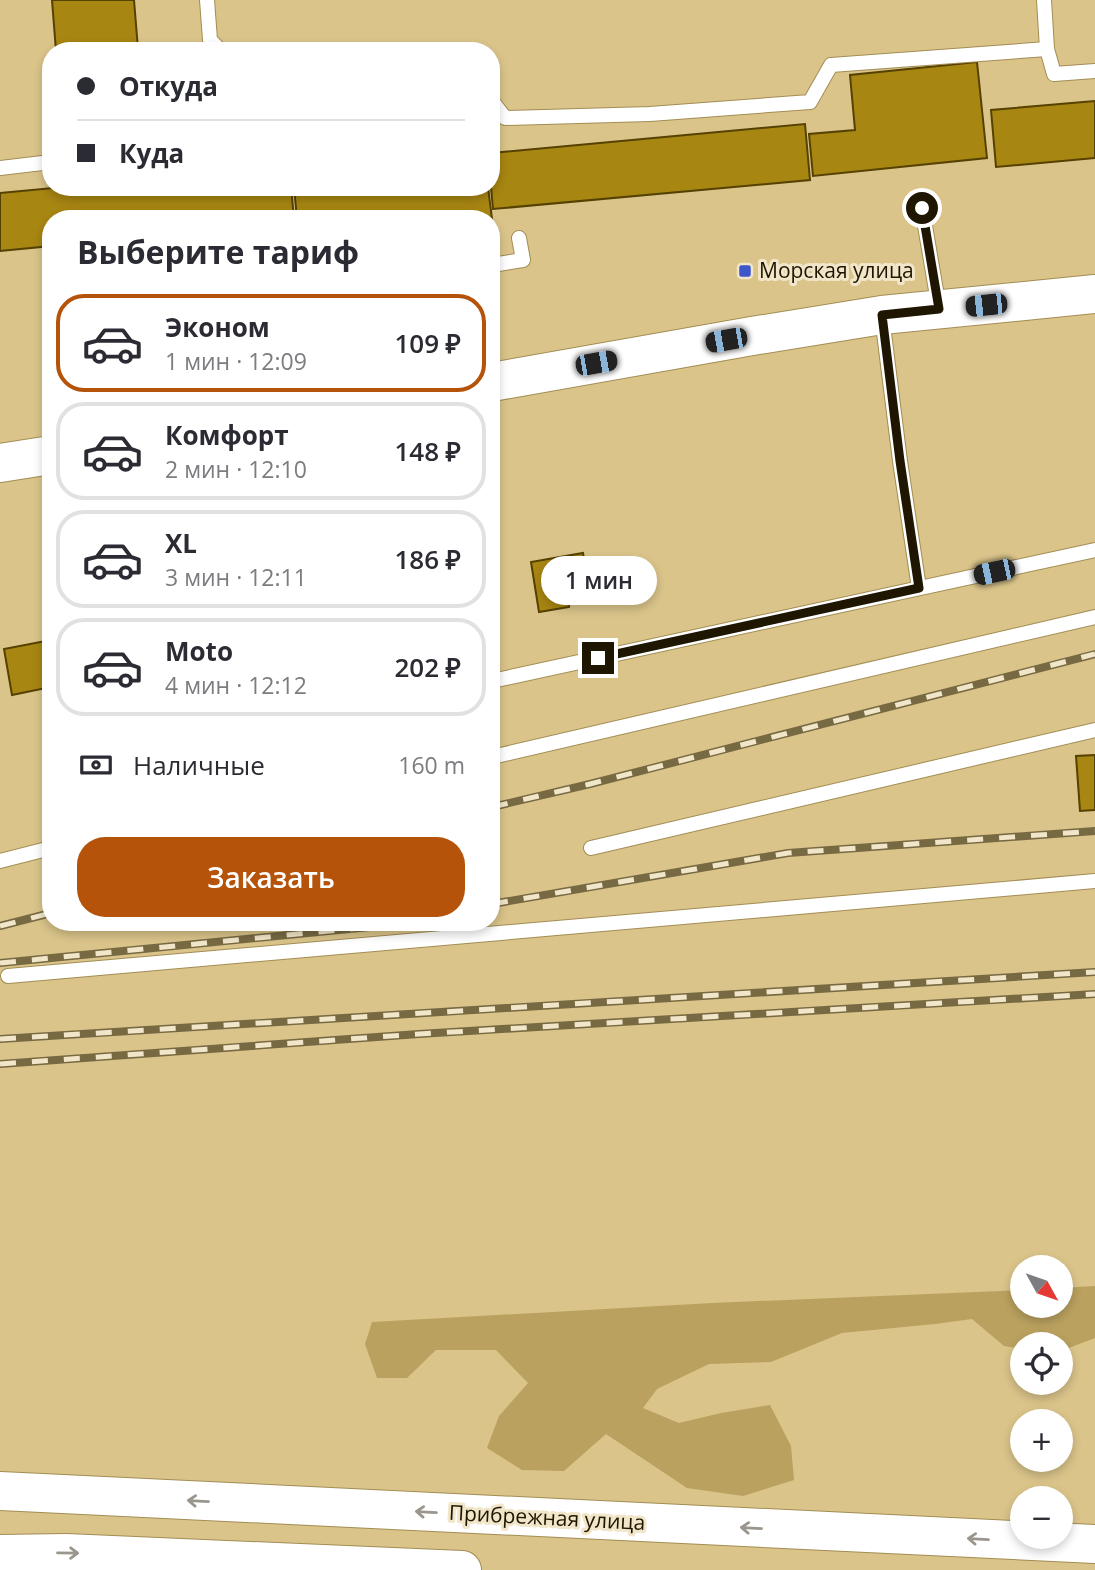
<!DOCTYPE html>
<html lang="ru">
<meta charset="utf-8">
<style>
body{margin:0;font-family:"Open Sans",sans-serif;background:#f7f7f7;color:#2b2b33;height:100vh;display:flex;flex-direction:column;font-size:26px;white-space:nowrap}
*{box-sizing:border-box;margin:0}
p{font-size:23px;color:#7c7c81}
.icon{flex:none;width:38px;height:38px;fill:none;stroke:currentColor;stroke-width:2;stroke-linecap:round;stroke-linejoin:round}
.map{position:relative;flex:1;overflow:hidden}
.panel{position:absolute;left:42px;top:210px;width:458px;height:721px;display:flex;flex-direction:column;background:#fff;border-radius:28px;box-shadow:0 4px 10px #0003}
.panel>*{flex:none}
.guide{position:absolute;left:42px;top:42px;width:458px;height:154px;border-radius:28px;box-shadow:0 4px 10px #0003;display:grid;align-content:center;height:154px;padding:0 35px;background:#fff}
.needle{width:46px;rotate:130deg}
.fabs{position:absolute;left:1010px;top:1255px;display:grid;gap:14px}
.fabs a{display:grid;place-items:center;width:63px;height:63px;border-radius:50%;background:#fff;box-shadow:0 4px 10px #0003;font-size:35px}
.end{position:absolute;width:32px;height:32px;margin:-16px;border:9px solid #1e1601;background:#fff;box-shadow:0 0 0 4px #fff}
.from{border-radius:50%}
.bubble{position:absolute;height:49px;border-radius:24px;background:#fff;box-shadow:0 4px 10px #0003;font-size:23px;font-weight:600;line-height:49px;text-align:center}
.car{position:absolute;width:21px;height:42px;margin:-21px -10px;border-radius:9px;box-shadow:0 0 5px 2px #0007;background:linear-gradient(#222 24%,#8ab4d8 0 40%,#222 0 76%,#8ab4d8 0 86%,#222 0)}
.guide b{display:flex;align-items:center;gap:24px;height:66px;font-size:26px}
.guide b+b{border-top:2px solid #e1e1e2}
.guide i{width:18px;height:18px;background:#2b2b33}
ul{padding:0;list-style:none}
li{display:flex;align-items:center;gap:21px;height:98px;margin:0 14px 10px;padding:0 21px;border:4px solid #e1e1e2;border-radius:28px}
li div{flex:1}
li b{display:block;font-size:26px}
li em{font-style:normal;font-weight:600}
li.active{border-color:#b45309}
li>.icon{width:63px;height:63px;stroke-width:1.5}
h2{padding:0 35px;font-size:32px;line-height:84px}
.pay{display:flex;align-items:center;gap:18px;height:77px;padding:0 35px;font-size:26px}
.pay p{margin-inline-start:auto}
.cta{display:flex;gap:14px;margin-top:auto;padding:14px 35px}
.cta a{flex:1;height:80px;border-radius:28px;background:#b45309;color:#fff;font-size:28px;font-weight:600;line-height:80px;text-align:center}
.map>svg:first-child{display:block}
.green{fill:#baa15f}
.building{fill:#a88612;stroke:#554100;stroke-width:2}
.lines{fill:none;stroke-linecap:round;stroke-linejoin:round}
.service-casing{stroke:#a28d54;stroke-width:16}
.secondary-casing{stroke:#a28d54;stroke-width:40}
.primary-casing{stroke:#a28d54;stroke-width:40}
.service{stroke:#fff;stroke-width:14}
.secondary{stroke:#fff;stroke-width:38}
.primary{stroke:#fff;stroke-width:38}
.rail-casing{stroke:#776942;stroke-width:8}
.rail{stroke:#f1e6c9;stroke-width:5;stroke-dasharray:16;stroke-linecap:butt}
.oneway{stroke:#9a968d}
.route{stroke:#1e1601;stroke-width:9}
.poi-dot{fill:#3d56c9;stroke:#f1e6c9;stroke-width:2.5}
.labels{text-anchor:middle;stroke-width:6;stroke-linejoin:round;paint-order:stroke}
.poi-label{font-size:21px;fill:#1e1601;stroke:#f1e6c9;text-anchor:start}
.street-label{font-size:21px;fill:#1e1601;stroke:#f1e6c9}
</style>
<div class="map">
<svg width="1095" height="1570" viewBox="0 0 1095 1570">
<rect width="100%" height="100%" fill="#dac48a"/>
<path class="green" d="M 1095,1286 L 1095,1338 L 1061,1351 L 1060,1344 L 1022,1344 L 1022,1349 L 1004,1346 L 972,1319 L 935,1324 L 842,1333 L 771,1362 L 709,1364 L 657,1389 L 643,1408 L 679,1423 L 721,1413 L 770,1405 L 791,1446 L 794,1480 L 743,1496 L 687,1488 L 606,1434 L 564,1471 L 522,1470 L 487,1448 L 499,1416 L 528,1383 L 496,1350 L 436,1350 L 407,1378 L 377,1378 L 365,1344 L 372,1322 L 712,1303 L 1022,1290 L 1022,1306 L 1060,1306 L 1061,1288 Z"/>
<g class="building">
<path d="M 52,0 L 134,0 L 138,49 L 56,51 Z"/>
<path d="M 977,62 L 987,158 L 813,176 L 809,134 L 855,130 L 850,75 Z"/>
<path d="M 1095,101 L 1095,158 L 996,167 L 991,110 Z"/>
<path d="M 805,124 L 810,180 L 493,209 L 491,187 L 492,153 Z"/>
<path d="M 64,187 L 291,187 L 294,219 L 51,219 L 51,246 L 0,251 L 0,193 Z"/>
<path d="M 294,187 L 488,187 L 492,219 L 297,219 Z"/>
<path d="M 583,553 L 590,594 L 568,598 L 569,607 L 539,612 L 531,562 Z"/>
<path d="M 51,640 L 51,687 L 12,695 L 4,649 Z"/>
<path d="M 1095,755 L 1095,810 L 1080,811 L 1076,756 Z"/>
</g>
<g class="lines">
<g class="service-casing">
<g id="service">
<path d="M 207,0 L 210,40 L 221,51"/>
<path d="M 1044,0 L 1047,49"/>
<path d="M 492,101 L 505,118 L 650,114 L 810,102 L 831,65 L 1047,49 L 1054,74 L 1095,71"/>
<path d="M 0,168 L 51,162"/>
<path d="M 922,208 L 939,308"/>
<path d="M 492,265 L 523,260 L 519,238"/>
<path d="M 882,317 L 900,461 L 919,588"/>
<path d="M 492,681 L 1095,550"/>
<path d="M 492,757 L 1095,617"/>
<path d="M 591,848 L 1095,730"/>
<path d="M 0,861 L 51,848"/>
<path d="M 8,976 L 1095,881"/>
</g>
</g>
<g class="secondary-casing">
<g id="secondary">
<path d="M 0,1491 L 1095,1544"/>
<path d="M 0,1554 L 66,1553 L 462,1570"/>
</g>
</g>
<g class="primary-casing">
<g id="primary">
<path d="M 492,382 L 752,336 L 882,315 L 1095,294"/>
<path d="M 0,463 L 51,455"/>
</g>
</g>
<use href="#service" class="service"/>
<use href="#secondary" class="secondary"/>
<use href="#primary" class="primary"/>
<g class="rail-casing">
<g id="rail">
<path d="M 492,807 L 590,784 L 1095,654"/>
<path d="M 492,904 L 788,853 L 1095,831"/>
<path d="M 0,926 L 51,913"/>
<path d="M 0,963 L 380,926 L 399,922"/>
<path d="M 0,1039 L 1095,972"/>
<path d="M 0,1064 L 419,1034 L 1095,994"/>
</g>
</g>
<use href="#rail" class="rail"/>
</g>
<defs><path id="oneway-shaft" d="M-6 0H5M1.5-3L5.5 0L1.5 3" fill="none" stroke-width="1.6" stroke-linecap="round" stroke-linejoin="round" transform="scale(1.75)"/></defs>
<g class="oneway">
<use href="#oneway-shaft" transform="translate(198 1501) rotate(-177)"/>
<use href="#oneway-shaft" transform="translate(426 1512) rotate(-177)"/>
<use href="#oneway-shaft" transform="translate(751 1528) rotate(-177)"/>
<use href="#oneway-shaft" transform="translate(978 1539) rotate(-177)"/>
<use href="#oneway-shaft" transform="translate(68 1553) rotate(1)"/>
</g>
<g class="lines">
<path class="route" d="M 598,658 L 919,588 L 900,461 L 882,315 L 939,309 L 922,208"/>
</g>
<rect class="poi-dot" x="738" y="264" width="14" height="14" rx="3.5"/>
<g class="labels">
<g class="poi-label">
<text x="759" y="278">Морская улица</text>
</g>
<g class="street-label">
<text transform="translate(547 1518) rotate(3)" y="7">Прибрежная улица</text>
</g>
</g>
</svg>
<div class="fabs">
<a><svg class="needle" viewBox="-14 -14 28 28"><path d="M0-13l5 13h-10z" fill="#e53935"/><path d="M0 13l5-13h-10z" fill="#7c7c81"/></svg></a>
<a><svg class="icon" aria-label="locate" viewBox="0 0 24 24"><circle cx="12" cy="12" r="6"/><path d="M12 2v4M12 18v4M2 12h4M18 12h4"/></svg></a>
<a>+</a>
<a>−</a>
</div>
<i class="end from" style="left:922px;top:208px"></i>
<i class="end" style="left:598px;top:658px"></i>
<div class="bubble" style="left:541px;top:556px;width:116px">1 мин</div>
<i class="car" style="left:986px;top:305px;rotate:264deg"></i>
<i class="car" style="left:726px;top:340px;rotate:260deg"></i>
<i class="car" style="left:596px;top:363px;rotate:80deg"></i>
<i class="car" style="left:994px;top:572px;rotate:258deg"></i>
<div class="guide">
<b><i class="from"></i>Откуда</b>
<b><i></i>Куда</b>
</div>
<section class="panel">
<h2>Выберите тариф</h2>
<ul>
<li class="active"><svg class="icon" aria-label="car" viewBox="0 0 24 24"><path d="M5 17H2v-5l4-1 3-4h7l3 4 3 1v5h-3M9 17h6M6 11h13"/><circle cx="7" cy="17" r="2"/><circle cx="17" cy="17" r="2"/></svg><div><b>Эконом</b><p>1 мин · 12:09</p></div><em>109 ₽</em></li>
<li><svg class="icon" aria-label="car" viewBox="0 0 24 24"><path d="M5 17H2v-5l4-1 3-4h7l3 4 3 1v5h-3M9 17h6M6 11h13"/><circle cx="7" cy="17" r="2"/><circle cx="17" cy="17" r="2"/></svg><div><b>Комфорт</b><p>2 мин · 12:10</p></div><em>148 ₽</em></li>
<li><svg class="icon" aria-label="car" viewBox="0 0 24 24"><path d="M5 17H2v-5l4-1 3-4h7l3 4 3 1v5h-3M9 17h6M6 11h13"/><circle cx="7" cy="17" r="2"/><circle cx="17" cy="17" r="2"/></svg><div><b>XL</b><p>3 мин · 12:11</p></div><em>186 ₽</em></li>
<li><svg class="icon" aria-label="car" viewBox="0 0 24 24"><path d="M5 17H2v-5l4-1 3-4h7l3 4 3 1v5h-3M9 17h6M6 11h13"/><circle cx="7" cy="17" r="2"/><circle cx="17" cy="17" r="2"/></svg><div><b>Moto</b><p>4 мин · 12:12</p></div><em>202 ₽</em></li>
</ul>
<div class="pay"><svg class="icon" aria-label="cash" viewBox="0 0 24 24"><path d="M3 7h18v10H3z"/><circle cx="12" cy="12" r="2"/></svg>Наличные<p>160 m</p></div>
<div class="cta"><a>Заказать</a></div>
</section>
</div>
